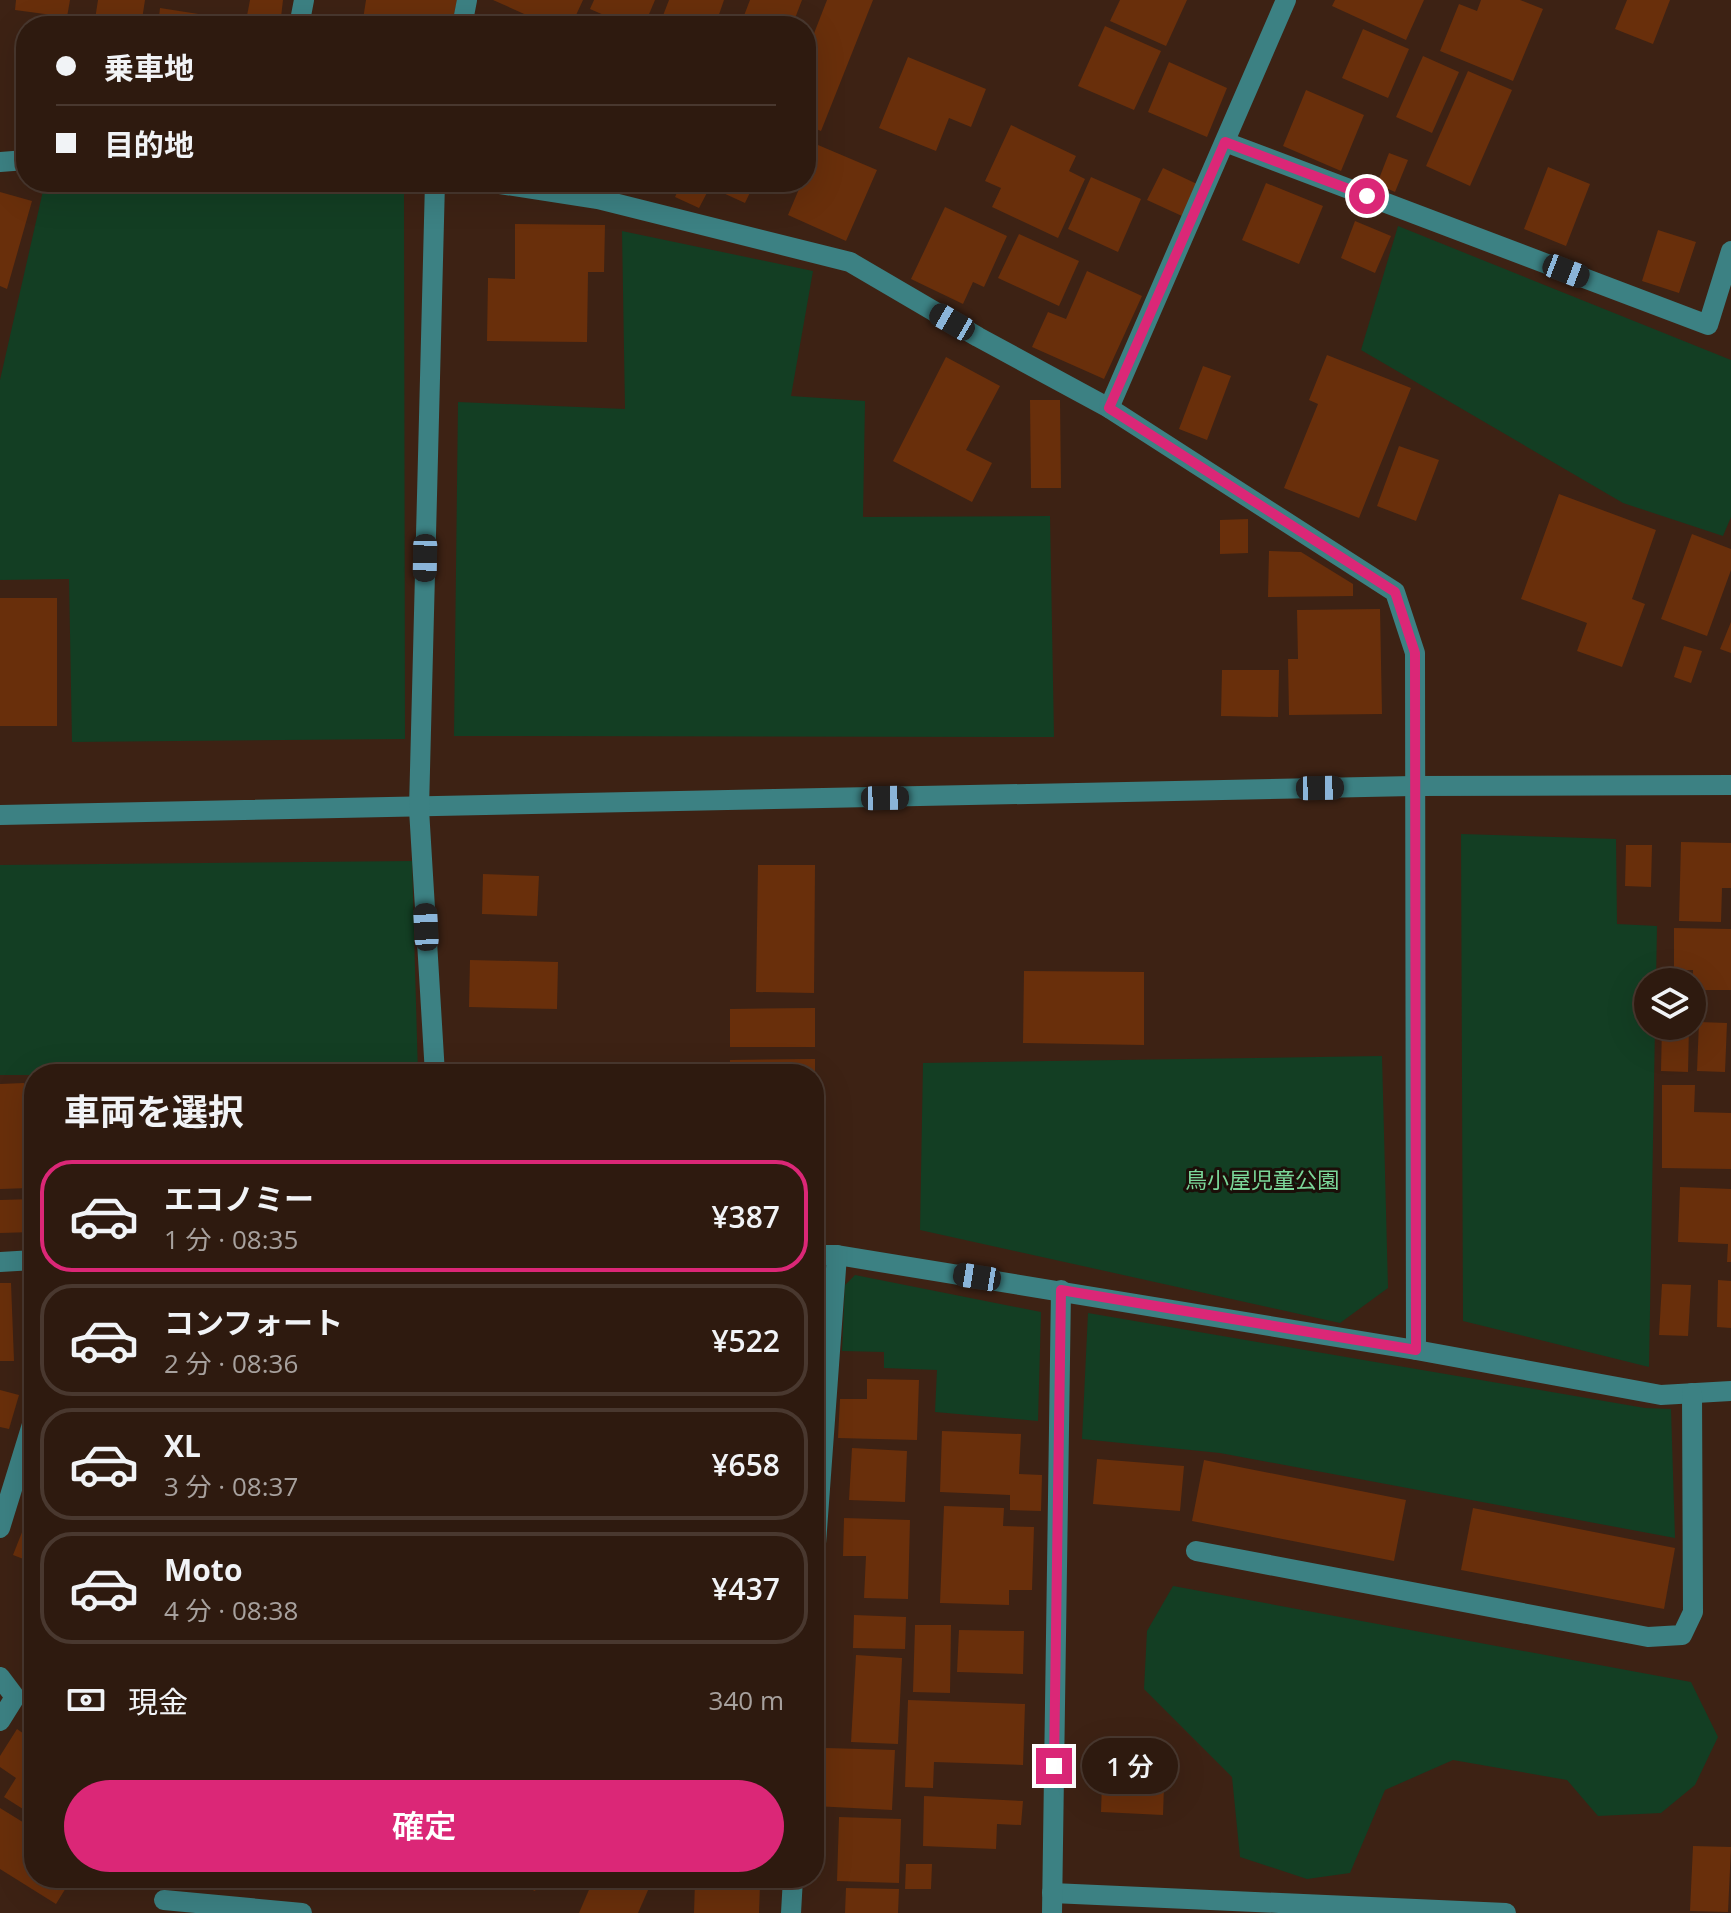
<!DOCTYPE html>
<html lang="ja">
<meta charset="utf-8">
<style>
body{margin:0;font-family:"Open Sans","Noto Sans JP",sans-serif;background:#3a271d;color:#f1f3f6;height:100vh;display:flex;flex-direction:column;font-size:30px;white-space:nowrap}
*{box-sizing:border-box;margin:0}
p{font-size:26px;color:#a7a19e}
.icon{flex:none;width:44px;height:44px;fill:none;stroke:currentColor;stroke-width:2;stroke-linecap:round;stroke-linejoin:round}
.map{position:relative;flex:1;overflow:hidden}
.details{position:absolute;left:24px;top:1064px;width:800px;height:824px;display:flex;flex-direction:column;background:#2e1a0f;border-radius:32px;box-shadow:0 8px 32px #0002,0 0 0 2px #49382f}
.details>*{flex:none}
.banner{position:absolute;left:16px;top:16px;width:800px;height:176px;border-radius:32px;box-shadow:0 8px 32px #0002,0 0 0 2px #49382f;display:grid;align-content:center;height:176px;padding:0 40px;background:#2e1a0f}
.controls{position:absolute;left:1634px;top:968px;display:grid;gap:16px}
.controls a{display:grid;place-items:center;width:72px;height:72px;border-radius:50%;background:#2e1a0f;box-shadow:0 8px 32px #0002,0 0 0 2px #49382f;font-size:40px}
.end{position:absolute;width:36px;height:36px;margin:-18px;border:10px solid #db2777;background:#fff;box-shadow:0 0 0 4px #fff}
.from{border-radius:50%}
.bubble{position:absolute;height:56px;border-radius:28px;background:#2e1a0f;box-shadow:0 8px 32px #0002,0 0 0 2px #49382f;font-size:26px;font-weight:600;line-height:56px;text-align:center}
.car{position:absolute;width:24px;height:48px;margin:-24px -12px;border-radius:10px;box-shadow:0 0 6px 2px #0007;background:linear-gradient(#222 24%,#8ab4d8 0 40%,#222 0 76%,#8ab4d8 0 86%,#222 0)}
.banner b{display:flex;align-items:center;gap:28px;height:76px;font-size:30px}
.banner b+b{border-top:2px solid #49382f}
.banner i{width:20px;height:20px;background:#f1f3f6}
ul{padding:0;list-style:none}
li{display:flex;align-items:center;gap:24px;height:112px;margin:0 16px 12px;padding:0 24px;border:4px solid #49382f;border-radius:32px}
li div{flex:1}
li b{display:block;font-size:30px}
li em{font-style:normal;font-weight:600}
li.active{border-color:#db2777}
li>.icon{width:72px;height:72px;stroke-width:1.5}
h2{padding:0 40px;font-size:36px;line-height:96px}
.pay{display:flex;align-items:center;gap:20px;height:88px;padding:0 40px;font-size:30px}
.pay p{margin-inline-start:auto}
.cta{display:flex;gap:16px;margin-top:auto;padding:16px 40px}
.cta a{flex:1;height:92px;border-radius:48px;background:#db2777;color:#fff;font-size:32px;font-weight:600;line-height:92px;text-align:center}
.map>svg:first-child{display:block}
.green{fill:#133e23}
.building{fill:#692f0b}
.lines{fill:none;stroke-linecap:round;stroke-linejoin:round}
.minor{stroke:#3c8183;stroke-width:20}
.route{stroke:#db2777;stroke-width:10}
.labels{text-anchor:middle;stroke-width:6;stroke-linejoin:round;paint-order:stroke}
.park-label{font-size:22px;fill:#7bd799;stroke:#1b0f09}
</style>
<div class="map">
<svg width="1731" height="1913" viewBox="0 0 1731 1913">
<rect width="100%" height="100%" fill="#3d2214"/>
<g class="green">
<path d="M 45,182 L 355,182 L 404,194 L 405,739 L 72,742 L 69,579 L 0,580 L 0,380 Z"/>
<path d="M 1398,226 L 1731,360 L 1731,517 L 1723,536 L 1623,503 L 1361,350 Z"/>
<path d="M 622,231 L 813,271 L 791,396 L 865,401 L 863,517 L 1050,516 L 1054,737 L 454,736 L 458,402 L 625,409 Z"/>
<path d="M 1461,834 L 1616,839 L 1617,924 L 1657,926 L 1656,982 L 1648,982 L 1648,1026 L 1655,1026 L 1649,1367 L 1463,1321 Z"/>
<path d="M 412,861 L 418,1074 L 34,1074 L 34,1085 L 32,1075 L 0,1075 L 0,865 Z"/>
<path d="M 1382,1056 L 1388,1288 L 1340,1323 L 920,1230 L 923,1063 Z"/>
<path d="M 855,1275 L 1041,1312 L 1038,1421 L 935,1412 L 937,1370 L 884,1368 L 884,1352 L 842,1351 L 845,1285 Z"/>
<path d="M 1088,1313 L 1645,1408 L 1671,1409 L 1675,1538 L 1220,1453 L 1082,1439 Z"/>
<path d="M 1173,1586 L 1691,1682 L 1718,1737 L 1695,1785 L 1661,1813 L 1598,1816 L 1567,1780 L 1453,1760 L 1385,1790 L 1350,1873 L 1307,1879 L 1240,1857 L 1232,1777 L 1144,1689 L 1147,1631 Z"/>
</g>
<g class="building">
<path d="M 16,0 L 70,0 L 67,17 L 15,10 Z"/>
<path d="M 98,0 L 145,0 L 141,26 L 94,26 Z"/>
<path d="M 250,0 L 283,0 L 280,26 L 246,21 Z"/>
<path d="M 366,0 L 457,0 L 452,26 L 362,26 Z"/>
<path d="M 493,0 L 583,0 L 571,26 L 551,26 Z"/>
<path d="M 594,0 L 655,0 L 644,26 L 629,26 L 590,9 Z"/>
<path d="M 669,0 L 724,0 L 715,26 L 659,26 Z"/>
<path d="M 750,0 L 802,0 L 792,26 L 740,26 Z"/>
<path d="M 827,0 L 873,0 L 821,131 L 806,125 L 806,54 Z"/>
<path d="M 1120,0 L 1187,0 L 1166,46 L 1110,21 Z"/>
<path d="M 1335,0 L 1424,0 L 1406,40 L 1332,6 Z"/>
<path d="M 1481,0 L 1520,0 L 1543,9 L 1513,81 L 1440,51 L 1459,4 L 1477,11 Z"/>
<path d="M 1627,0 L 1670,0 L 1653,44 L 1615,29 Z"/>
<path d="M 160,8 L 237,20 L 237,26 L 158,26 Z"/>
<path d="M 1105,26 L 1161,51 L 1134,110 L 1078,86 Z"/>
<path d="M 1363,29 L 1409,49 L 1388,98 L 1342,78 Z"/>
<path d="M 1423,56 L 1459,72 L 1432,133 L 1396,117 Z"/>
<path d="M 908,57 L 986,89 L 971,127 L 949,118 L 936,151 L 879,128 Z"/>
<path d="M 1169,62 L 1227,88 L 1207,137 L 1148,112 Z"/>
<path d="M 1468,71 L 1512,90 L 1470,186 L 1426,166 Z"/>
<path d="M 1306,90 L 1364,115 L 1341,171 L 1283,146 Z"/>
<path d="M 1011,125 L 1076,156 L 1069,171 L 1085,179 L 1058,238 L 992,207 L 1001,188 L 985,181 Z"/>
<path d="M 818,145 L 877,170 L 846,241 L 788,215 L 802,182 L 806,182 L 806,173 Z"/>
<path d="M 1389,153 L 1408,160 L 1395,192 L 1377,184 Z"/>
<path d="M 1548,167 L 1590,184 L 1566,246 L 1524,229 Z"/>
<path d="M 1163,168 L 1197,184 L 1182,216 L 1147,200 Z"/>
<path d="M 1091,177 L 1141,199 L 1118,252 L 1068,229 Z"/>
<path d="M 682,182 L 755,182 L 745,203 L 710,187 L 699,208 L 675,197 Z"/>
<path d="M 1266,183 L 1323,206 L 1299,264 L 1242,240 Z"/>
<path d="M 0,192 L 32,201 L 7,289 L 0,286 Z"/>
<path d="M 945,207 L 1007,236 L 984,287 L 973,282 L 963,304 L 911,279 Z"/>
<path d="M 1355,221 L 1391,236 L 1375,273 L 1341,258 Z"/>
<path d="M 515,224 L 605,225 L 604,272 L 588,272 L 587,342 L 487,341 L 488,278 L 515,279 Z"/>
<path d="M 1658,230 L 1696,242 L 1679,293 L 1642,281 Z"/>
<path d="M 1019,234 L 1079,261 L 1059,306 L 998,278 Z"/>
<path d="M 1087,271 L 1142,296 L 1104,379 L 1032,347 L 1048,312 L 1066,319 Z"/>
<path d="M 1327,355 L 1411,388 L 1359,518 L 1284,488 L 1318,404 L 1309,400 Z"/>
<path d="M 946,357 L 1000,386 L 966,450 L 992,463 L 972,502 L 893,461 Z"/>
<path d="M 1203,366 L 1231,376 L 1207,440 L 1179,429 Z"/>
<path d="M 1030,400 L 1060,400 L 1061,488 L 1031,488 Z"/>
<path d="M 1399,446 L 1439,460 L 1416,521 L 1377,506 Z"/>
<path d="M 1559,494 L 1656,530 L 1632,599 L 1645,604 L 1622,667 L 1577,651 L 1587,623 L 1521,599 Z"/>
<path d="M 1248,519 L 1248,553 L 1220,554 L 1220,520 Z"/>
<path d="M 1692,534 L 1731,549 L 1731,570 L 1707,636 L 1661,619 Z"/>
<path d="M 1269,551 L 1301,552 L 1353,584 L 1353,596 L 1268,597 Z"/>
<rect x="0" y="598" width="57" height="128"/>
<path d="M 1380,609 L 1382,714 L 1289,715 L 1288,659 L 1298,659 L 1297,610 Z"/>
<path d="M 1731,622 L 1731,653 L 1720,649 Z"/>
<path d="M 1684,646 L 1702,651 L 1691,683 L 1674,677 Z"/>
<path d="M 1222,670 L 1279,670 L 1278,717 L 1221,716 Z"/>
<path d="M 1681,842 L 1731,843 L 1731,888 L 1722,888 L 1721,922 L 1679,921 Z"/>
<path d="M 1626,845 L 1652,845 L 1651,887 L 1625,886 Z"/>
<path d="M 758,865 L 815,865 L 814,993 L 756,992 Z"/>
<path d="M 483,874 L 539,876 L 537,916 L 482,914 Z"/>
<path d="M 1674,928 L 1731,929 L 1731,990 L 1693,990 L 1693,970 L 1674,970 Z"/>
<path d="M 470,960 L 558,962 L 557,1009 L 469,1007 Z"/>
<path d="M 1024,971 L 1144,972 L 1144,1045 L 1023,1043 Z"/>
<path d="M 815,1008 L 815,1047 L 730,1047 L 730,1009 Z"/>
<path d="M 1699,1022 L 1727,1023 L 1725,1072 L 1697,1071 Z"/>
<path d="M 1662,1026 L 1689,1026 L 1688,1072 L 1661,1071 Z"/>
<path d="M 815,1059 L 815,1074 L 730,1074 L 730,1060 Z"/>
<path d="M 24,1083 L 30,1188 L 0,1189 L 0,1084 Z"/>
<path d="M 1662,1085 L 1695,1085 L 1694,1112 L 1731,1113 L 1731,1169 L 1662,1168 Z"/>
<path d="M 1680,1187 L 1731,1189 L 1731,1262 L 1727,1262 L 1728,1244 L 1678,1242 Z"/>
<path d="M 34,1199 L 34,1232 L 0,1233 L 0,1200 Z"/>
<path d="M 1718,1280 L 1731,1281 L 1731,1328 L 1717,1327 Z"/>
<path d="M 0,1283 L 11,1283 L 14,1361 L 0,1361 Z"/>
<path d="M 1662,1284 L 1691,1285 L 1688,1336 L 1659,1335 Z"/>
<path d="M 867,1379 L 919,1380 L 917,1440 L 838,1438 L 840,1399 L 867,1399 Z"/>
<path d="M 0,1390 L 19,1395 L 9,1429 L 0,1427 Z"/>
<path d="M 942,1431 L 1021,1434 L 1019,1474 L 1042,1475 L 1041,1511 L 1010,1510 L 1010,1495 L 940,1492 Z"/>
<path d="M 852,1448 L 907,1451 L 905,1502 L 849,1500 Z"/>
<path d="M 1097,1459 L 1184,1466 L 1180,1511 L 1093,1504 Z"/>
<path d="M 1204,1460 L 1406,1500 L 1394,1561 L 1192,1521 Z"/>
<path d="M 944,1506 L 1004,1508 L 1003,1526 L 1034,1527 L 1032,1590 L 1009,1590 L 1009,1605 L 940,1603 Z"/>
<path d="M 1473,1508 L 1675,1548 L 1664,1609 L 1461,1570 Z"/>
<path d="M 28,1517 L 34,1519 L 34,1563 L 13,1555 Z"/>
<path d="M 844,1518 L 910,1520 L 908,1599 L 864,1598 L 866,1556 L 843,1556 Z"/>
<path d="M 854,1615 L 906,1617 L 905,1649 L 853,1648 Z"/>
<path d="M 915,1625 L 951,1625 L 950,1693 L 913,1692 Z"/>
<path d="M 959,1630 L 1024,1631 L 1023,1674 L 957,1672 Z"/>
<path d="M 856,1655 L 902,1658 L 898,1744 L 851,1742 Z"/>
<path d="M 908,1700 L 1025,1704 L 1023,1765 L 934,1762 L 933,1788 L 905,1787 Z"/>
<path d="M 17,1729 L 34,1741 L 34,1816 L 4,1797 L 16,1778 L 0,1767 L 0,1756 Z"/>
<path d="M 826,1748 L 895,1750 L 892,1810 L 814,1806 L 814,1784 L 825,1784 Z"/>
<path d="M 1103,1755 L 1165,1757 L 1163,1815 L 1101,1812 Z"/>
<path d="M 924,1796 L 1023,1801 L 1021,1825 L 997,1824 L 996,1849 L 923,1846 Z"/>
<path d="M 0,1808 L 34,1829 L 34,1878 L 72,1878 L 56,1904 L 0,1869 Z"/>
<path d="M 839,1817 L 901,1819 L 899,1883 L 837,1881 Z"/>
<path d="M 1693,1846 L 1731,1847 L 1728,1912 L 1690,1911 Z"/>
<path d="M 906,1864 L 932,1864 L 931,1889 L 905,1889 Z"/>
<path d="M 274,1878 L 321,1878 L 321,1882 L 274,1881 Z"/>
<path d="M 505,1878 L 541,1878 L 535,1891 Z"/>
<path d="M 594,1878 L 646,1878 L 652,1881 L 638,1913 L 579,1913 Z"/>
<path d="M 695,1882 L 760,1885 L 759,1913 L 694,1913 Z"/>
<path d="M 846,1888 L 899,1889 L 898,1913 L 845,1913 Z"/>
</g>
<g class="lines">
<g class="minor">
<path d="M 299,26 L 304,0"/>
<path d="M 462,26 L 467,0"/>
<path d="M 1225,142 L 1708,325 L 1731,251"/>
<path d="M 0,162 L 26,160"/>
<path d="M 487,182 L 598,199 L 850,262 L 978,337 L 1109,408 L 1395,592 L 1415,653 L 1416,1350"/>
<path d="M 1109,408 L 1286,0"/>
<path d="M 0,815 L 1413,786 L 1731,785"/>
<path d="M 435,1074 L 419,809 L 435,182"/>
<path d="M 814,1255 L 837,1255 L 1416,1350 L 1661,1395 L 1731,1391"/>
<path d="M 0,1262 L 34,1260"/>
<path d="M 0,1528 L 34,1418"/>
<path d="M 1196,1551 L 1648,1637 L 1682,1635 L 1693,1612 L 1692,1393"/>
<path d="M 814,1571 L 837,1255"/>
<path d="M 0,1677 L 15,1697 L 0,1721"/>
<path d="M 1052,1893 L 1506,1913"/>
<path d="M 164,1900 L 302,1913"/>
<path d="M 791,1913 L 793,1878"/>
<path d="M 1052,1913 L 1061,1290"/>
</g>
</g>
<g class="lines">
<path class="route" d="M 1054,1766 L 1061,1290 L 1416,1350 L 1415,653 L 1395,592 L 1109,408 L 1225,142 L 1367,196"/>
</g>
<g class="labels">
<g class="park-label">
<text x="1262" y="1188">鳥小屋児童公園</text>
</g>
</g>
</svg>
<div class="controls">
<a><svg class="icon" aria-label="layers" viewBox="0 0 24 24"><path d="M12 4l9 5-9 5-9-5zM3 14l9 5 9-5"/></svg></a>
</div>
<i class="end from" style="left:1367px;top:196px"></i>
<i class="end" style="left:1054px;top:1766px"></i>
<div class="bubble" style="left:1082px;top:1738px;width:96px">1 分</div>
<i class="car" style="left:1566px;top:271px;rotate:111deg"></i>
<i class="car" style="left:952px;top:322px;rotate:300deg"></i>
<i class="car" style="left:425px;top:558px;rotate:181deg"></i>
<i class="car" style="left:1320px;top:788px;rotate:89deg"></i>
<i class="car" style="left:885px;top:798px;rotate:89deg"></i>
<i class="car" style="left:426px;top:927px;rotate:357deg"></i>
<i class="car" style="left:977px;top:1277px;rotate:279deg"></i>
<div class="banner">
<b><i class="from"></i>乗車地</b>
<b><i></i>目的地</b>
</div>
<section class="details">
<h2>車両を選択</h2>
<ul>
<li class="active"><svg class="icon" aria-label="car" viewBox="0 0 24 24"><path d="M5 17H2v-5l4-1 3-4h7l3 4 3 1v5h-3M9 17h6M6 11h13"/><circle cx="7" cy="17" r="2"/><circle cx="17" cy="17" r="2"/></svg><div><b>エコノミー</b><p>1 分 · 08:35</p></div><em>¥387</em></li>
<li><svg class="icon" aria-label="car" viewBox="0 0 24 24"><path d="M5 17H2v-5l4-1 3-4h7l3 4 3 1v5h-3M9 17h6M6 11h13"/><circle cx="7" cy="17" r="2"/><circle cx="17" cy="17" r="2"/></svg><div><b>コンフォート</b><p>2 分 · 08:36</p></div><em>¥522</em></li>
<li><svg class="icon" aria-label="car" viewBox="0 0 24 24"><path d="M5 17H2v-5l4-1 3-4h7l3 4 3 1v5h-3M9 17h6M6 11h13"/><circle cx="7" cy="17" r="2"/><circle cx="17" cy="17" r="2"/></svg><div><b>XL</b><p>3 分 · 08:37</p></div><em>¥658</em></li>
<li><svg class="icon" aria-label="car" viewBox="0 0 24 24"><path d="M5 17H2v-5l4-1 3-4h7l3 4 3 1v5h-3M9 17h6M6 11h13"/><circle cx="7" cy="17" r="2"/><circle cx="17" cy="17" r="2"/></svg><div><b>Moto</b><p>4 分 · 08:38</p></div><em>¥437</em></li>
</ul>
<div class="pay"><svg class="icon" aria-label="cash" viewBox="0 0 24 24"><path d="M3 7h18v10H3z"/><circle cx="12" cy="12" r="2"/></svg>現金<p>340 m</p></div>
<div class="cta"><a>確定</a></div>
</section>
</div>
